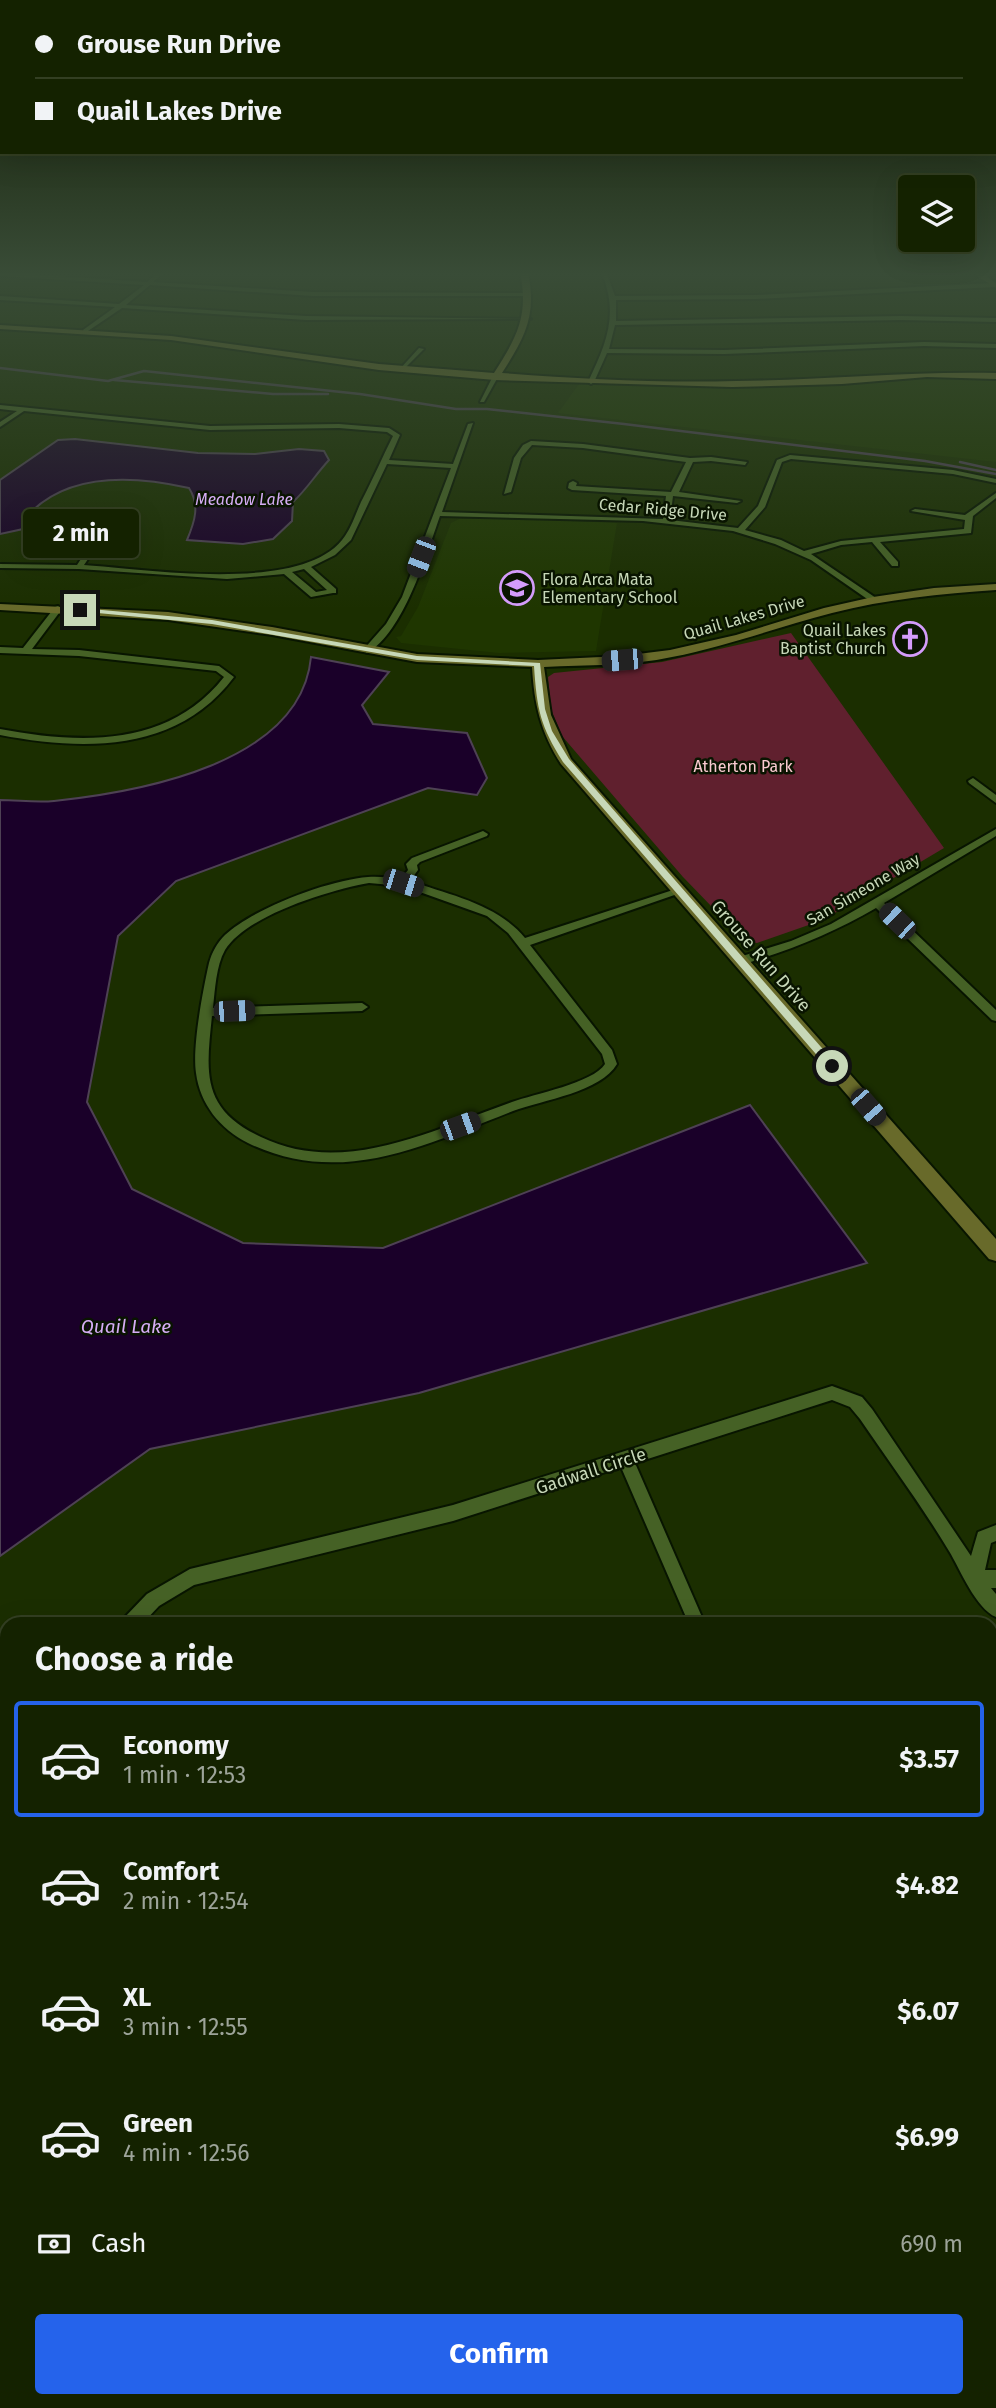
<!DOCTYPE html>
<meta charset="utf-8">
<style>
body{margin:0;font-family:"Fira Sans",sans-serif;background:#212f0f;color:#f1f3f6;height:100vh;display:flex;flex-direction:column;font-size:26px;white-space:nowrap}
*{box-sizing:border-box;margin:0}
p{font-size:23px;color:#9da499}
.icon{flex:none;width:38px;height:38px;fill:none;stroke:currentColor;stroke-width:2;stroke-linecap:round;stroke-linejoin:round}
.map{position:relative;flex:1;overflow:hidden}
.details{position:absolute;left:0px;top:1617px;width:998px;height:791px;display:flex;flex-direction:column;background:#142200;border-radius:21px 21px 0 0;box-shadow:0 7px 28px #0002,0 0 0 2px #333f22}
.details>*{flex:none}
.guide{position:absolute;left:0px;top:0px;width:998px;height:154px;box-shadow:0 7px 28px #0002,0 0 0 2px #333f22;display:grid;align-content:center;height:154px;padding:0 35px;background:#142200}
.buttons{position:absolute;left:898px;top:175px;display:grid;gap:14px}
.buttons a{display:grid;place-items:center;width:77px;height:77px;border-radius:7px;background:#142200;box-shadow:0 7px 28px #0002,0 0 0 2px #333f22;font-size:35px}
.end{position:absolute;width:32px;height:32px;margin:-16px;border:9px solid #c7d8b8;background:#111;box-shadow:0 0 0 4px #111}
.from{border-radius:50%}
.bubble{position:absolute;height:49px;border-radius:7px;background:#142200;box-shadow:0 7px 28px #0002,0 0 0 2px #333f22;font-size:23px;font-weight:700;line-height:49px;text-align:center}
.car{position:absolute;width:21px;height:42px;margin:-21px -10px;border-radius:9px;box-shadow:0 0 5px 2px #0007;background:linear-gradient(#222 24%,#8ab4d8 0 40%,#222 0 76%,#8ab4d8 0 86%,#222 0)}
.guide b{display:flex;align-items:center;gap:24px;height:66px;font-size:26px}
.guide b+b{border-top:2px solid #333f22}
.guide i{width:18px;height:18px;background:#f1f3f6}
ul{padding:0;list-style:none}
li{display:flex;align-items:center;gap:21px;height:116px;margin:0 14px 10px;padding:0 21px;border:4px solid transparent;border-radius:7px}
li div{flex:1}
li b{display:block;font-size:26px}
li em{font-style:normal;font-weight:700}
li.selected{border-color:#2563eb}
li>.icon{width:63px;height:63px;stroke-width:1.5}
h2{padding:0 35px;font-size:32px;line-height:84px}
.pay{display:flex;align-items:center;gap:18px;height:77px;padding:0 35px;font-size:26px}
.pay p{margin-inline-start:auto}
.cta{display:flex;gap:14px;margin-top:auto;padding:14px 35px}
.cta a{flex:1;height:80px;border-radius:7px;background:#2563eb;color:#fff;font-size:28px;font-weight:700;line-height:80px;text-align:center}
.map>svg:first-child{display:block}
.built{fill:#1f3600}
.green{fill:#60202e}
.water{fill:#1a0029;stroke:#4e4154;stroke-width:2}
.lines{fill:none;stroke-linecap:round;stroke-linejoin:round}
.stream{stroke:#4e4154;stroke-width:2.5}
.street-casing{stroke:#081500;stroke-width:4}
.secondary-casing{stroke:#081500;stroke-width:4}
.street{fill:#456125;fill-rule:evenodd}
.secondary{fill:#686a2a;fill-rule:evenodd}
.route{fill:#c7d8b8}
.labels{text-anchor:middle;stroke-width:5;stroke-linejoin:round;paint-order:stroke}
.far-water-label{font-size:16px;font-style:italic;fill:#d6adf5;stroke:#091400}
.far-street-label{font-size:16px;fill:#c7d8b8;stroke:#091400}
.far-poi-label{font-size:16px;fill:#c7d8b8;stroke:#091400;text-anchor:start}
.far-park-label{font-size:16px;fill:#facad0;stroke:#091400}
.street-label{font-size:18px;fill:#c7d8b8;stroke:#091400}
.water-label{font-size:19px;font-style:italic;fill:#d6adf5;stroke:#091400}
</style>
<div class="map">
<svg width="996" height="2408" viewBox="0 0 996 2408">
<rect width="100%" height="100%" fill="#1b2e00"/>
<g class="built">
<path d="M 964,377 L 996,379 L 996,462 L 558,413 L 579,384 L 810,385 Z"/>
<path d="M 501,518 L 617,523 L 596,651 L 499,653 L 401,643 L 396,637 L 401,636 L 418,607 L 451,523 L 459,519 Z"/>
</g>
<path class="green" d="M 791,633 L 944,848 L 823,920 L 757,943 L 745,941 L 683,877 L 562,736 L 551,709 L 548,677 L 554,673 L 662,662 Z"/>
<g class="water">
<path d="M 75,439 L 198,453 L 255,454 L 299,449 L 324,451 L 329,460 C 316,474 307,489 293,502 L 292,521 L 273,539 L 243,544 L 187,540 C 195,521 200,505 189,488 C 136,476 69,471 28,515 C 25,519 26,524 23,529 L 0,534 L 0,480 L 58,440 Z"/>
<path d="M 311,657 L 389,672 L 362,705 L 373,724 L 467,733 L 487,778 L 477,795 L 428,788 L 176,881 L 118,936 L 87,1102 L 132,1189 L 243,1243 L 383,1248 L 750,1105 L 867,1263 L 419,1393 L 150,1449 L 0,1556 L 0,800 C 18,800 36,803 54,801 C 139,792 301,764 311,657 Z"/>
<path d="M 0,2105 L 7,2107 L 7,2401 L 990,2401 L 990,2120 L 996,2118 L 996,2408 L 0,2408 Z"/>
</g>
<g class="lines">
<g class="stream">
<path d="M 0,368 L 108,381 L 144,371 L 360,394 L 456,409 L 487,409 L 624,424 L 925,461 L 996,474"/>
<path d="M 114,380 L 273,394 L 328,394"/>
<path d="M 960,462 L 996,470"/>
</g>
<g class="street-casing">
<g id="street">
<path d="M 0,272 L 147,282 L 158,272 L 164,272 L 153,282 L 313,292 L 529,293 L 531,296 L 313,296 L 150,285 L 126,305 L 306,316 L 531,319 L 306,320 L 122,308 L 85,333 L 83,330 L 115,307 L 0,300 L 0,296 L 119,304 L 144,285 L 0,276 Z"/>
<path d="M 319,272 L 756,272 L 607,274 L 615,296 L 756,295 L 995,283 L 995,287 L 756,299 L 616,300 L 616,321 L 901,316 L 996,318 L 996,322 L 901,320 L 615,325 L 609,349 L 724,350 L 924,342 L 996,344 L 996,348 L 924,346 L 724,354 L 607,353 L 594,382 L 591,384 L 588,382 C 606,344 619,315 602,274 Z"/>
<path d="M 419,348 L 424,349 L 403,370 L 399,370 Z"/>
<path d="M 493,376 L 498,377 L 484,402 L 480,402 Z"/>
<path d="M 0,405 L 210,426 L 339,424 L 389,428 L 400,435 L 389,460 L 453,464 L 468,424 L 473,423 L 442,512 L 663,519 L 666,496 L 572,490 L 568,488 L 569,483 L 573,481 L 577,483 L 576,486 L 671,492 L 686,462 L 583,448 L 532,445 L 521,458 L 511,492 L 504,494 L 514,458 L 523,445 L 531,441 L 583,444 L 690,458 L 711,457 L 747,462 L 745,465 L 711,461 L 693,462 L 679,492 L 741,501 L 737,503 L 673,496 L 670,520 L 738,528 L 758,506 L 777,460 L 790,455 L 953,470 L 996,479 L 996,483 L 953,474 L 791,459 L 782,462 L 765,507 L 745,530 L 781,540 L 804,551 L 841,541 L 964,529 L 965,520 L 911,511 L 915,509 L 965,515 L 996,493 L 996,498 L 973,516 L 971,533 L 880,542 L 898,562 L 898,566 L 892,566 L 872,542 L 841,545 L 811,554 L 876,598 L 877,600 L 873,603 L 811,560 L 775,544 L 733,531 L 643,521 L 440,516 C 426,555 404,632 367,653 L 363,650 L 386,624 L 402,597 L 451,468 L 387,464 L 351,540 L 335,555 L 311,567 L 336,589 L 336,593 L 333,593 L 311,597 L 284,574 L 227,579 L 79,569 L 0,568 L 0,564 L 77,565 L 111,513 L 114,513 L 118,515 L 84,565 C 146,569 306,595 345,536 C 352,526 356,513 361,502 C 373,479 382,458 393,436 L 387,432 L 339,428 L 210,430 L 24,411 L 0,427 L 0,422 L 17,411 L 0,409 ZM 304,569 L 327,590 L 316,592 L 292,572 Z"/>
<path d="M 58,606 L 62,609 L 32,649 L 79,650 L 219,666 L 234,677 C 177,753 84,751 0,735 L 0,729 C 80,744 168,748 224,677 L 216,671 L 79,656 L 0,653 L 0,647 L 23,648 L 55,607 Z"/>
<path d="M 973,778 L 996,795 L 996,803 L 969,783 L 968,781 Z"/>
<path d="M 996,829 L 996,836 L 884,903 L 996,1010 L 996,1021 L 992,1020 L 876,908 C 833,933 789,951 740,965 L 734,961 L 736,958 L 791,941 L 831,924 Z"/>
<path d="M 483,831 L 488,834 L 487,836 L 420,862 L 417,865 L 418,870 L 410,881 C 450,895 497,904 525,938 L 676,889 L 684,889 L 686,891 L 530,945 L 612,1050 L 617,1064 C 601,1092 543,1100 513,1111 C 425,1145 341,1188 248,1143 C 220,1129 200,1104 196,1073 C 192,1047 203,990 209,963 C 212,952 217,943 225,935 C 254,908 329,880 368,877 C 379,876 390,878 401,879 L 408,870 L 406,864 L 412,858 ZM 369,883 L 403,886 L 487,916 L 508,933 L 602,1054 L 605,1064 C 593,1083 534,1094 512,1102 C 432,1130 344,1177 261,1137 C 201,1109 206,1073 212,1016 L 362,1011 L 368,1007 L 362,1003 L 213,1008 C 215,990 216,966 225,950 C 247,915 330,890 369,883 Z"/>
<path d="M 832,1386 L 862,1397 L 872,1409 L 971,1556 L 978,1532 L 996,1525 L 996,1541 L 991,1543 L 985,1570 L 996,1570 L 996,1588 L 991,1588 L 996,1594 L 996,1617 C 976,1609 960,1569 949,1551 C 922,1506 890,1463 860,1419 L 850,1407 L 832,1400 L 635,1463 L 705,1624 L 689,1624 L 621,1467 L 453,1521 L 194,1585 L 159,1606 L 142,1624 L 121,1624 L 124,1618 L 147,1594 L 190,1569 L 453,1505 Z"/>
<path d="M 996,1835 L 996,1862 L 990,1864 L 990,1837 Z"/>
</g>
</g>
<g class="secondary-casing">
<g id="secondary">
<path d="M 520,272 L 528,272 C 537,316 525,337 502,373 C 579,379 658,383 736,381 C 823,380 909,371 996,373 L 996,379 L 927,377 L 842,384 L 732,387 L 495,380 L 379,370 L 171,340 L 0,329 L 0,325 L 171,336 L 379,364 L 494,373 C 517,337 529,316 520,272 Z"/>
<path d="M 971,272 L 980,272 L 996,283 L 996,288 Z"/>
<path d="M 996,584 L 996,590 C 941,594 886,599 832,613 C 778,627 727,646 672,657 C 631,666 587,665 544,667 L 551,715 L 571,759 L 996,1239 L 996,1261 L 989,1259 L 561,764 C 541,733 534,704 532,667 L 417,662 L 272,635 L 168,620 L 0,610 L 0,604 L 168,612 L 272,627 L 417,654 L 538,660 L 622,656 L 670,650 L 736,635 L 824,608 L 873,597 L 934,588 Z"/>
</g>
</g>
<use href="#street" class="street"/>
<use href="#secondary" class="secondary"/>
</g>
<linearGradient id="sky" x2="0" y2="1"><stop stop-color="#0f1900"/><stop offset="0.45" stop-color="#394c37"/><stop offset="1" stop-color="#394c37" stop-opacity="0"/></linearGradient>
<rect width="996" height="609" fill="url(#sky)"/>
<path class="route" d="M 80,608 L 212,620 L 417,656 L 540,663 L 545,709 L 552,731 L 569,759 L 835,1063 L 835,1068 L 828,1068 L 563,762 C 540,725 537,710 534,666 L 417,660 L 212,624 L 77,611 Z"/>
<defs>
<g id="school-ring" transform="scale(1.75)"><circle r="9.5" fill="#091400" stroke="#d49cfb" stroke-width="1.5"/><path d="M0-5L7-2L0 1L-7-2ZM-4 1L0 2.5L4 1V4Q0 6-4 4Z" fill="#d49cfb"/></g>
<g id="church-ring" transform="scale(1.75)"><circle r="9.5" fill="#091400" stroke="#d49cfb" stroke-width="1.5"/><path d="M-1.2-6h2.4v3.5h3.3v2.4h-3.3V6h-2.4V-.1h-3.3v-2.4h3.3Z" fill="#d49cfb"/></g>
</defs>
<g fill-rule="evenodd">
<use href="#school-ring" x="517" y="588"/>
<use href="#church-ring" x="910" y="639"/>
</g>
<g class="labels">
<g class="far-water-label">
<text x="244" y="505">Meadow Lake</text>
</g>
<g class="far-street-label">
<text transform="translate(663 509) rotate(5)" y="6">Cedar Ridge Drive</text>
<text transform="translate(744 617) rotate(-16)" y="6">Quail Lakes Drive</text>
<text transform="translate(863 889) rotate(-30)" y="6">San Simeone Way</text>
</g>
<g class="far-poi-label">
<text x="542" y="585">Flora Arca Mata<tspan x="542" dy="18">Elementary School</tspan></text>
<text x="886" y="636" text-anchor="end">Quail Lakes<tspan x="886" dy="18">Baptist Church</tspan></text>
</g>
<g class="far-park-label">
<text x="743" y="772">Atherton Park</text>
</g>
<g class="street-label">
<text transform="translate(761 956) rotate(49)" y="6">Grouse Run Drive</text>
<text transform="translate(591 1471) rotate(-18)" y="6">Gadwall Circle</text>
</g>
<g class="water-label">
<text x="126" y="1333">Quail Lake</text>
</g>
</g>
</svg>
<div class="buttons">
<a><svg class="icon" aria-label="layers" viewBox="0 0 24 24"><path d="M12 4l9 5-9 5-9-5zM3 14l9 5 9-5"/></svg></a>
</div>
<i class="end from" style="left:832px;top:1066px"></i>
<i class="end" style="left:80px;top:610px"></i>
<div class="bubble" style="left:23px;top:509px;width:116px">2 min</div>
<i class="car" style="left:421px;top:557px;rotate:201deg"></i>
<i class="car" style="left:622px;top:660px;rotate:265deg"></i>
<i class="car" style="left:403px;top:883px;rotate:108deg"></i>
<i class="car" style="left:897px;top:921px;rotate:314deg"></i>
<i class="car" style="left:234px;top:1011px;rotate:88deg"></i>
<i class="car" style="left:868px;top:1107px;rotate:139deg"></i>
<i class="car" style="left:460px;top:1126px;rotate:70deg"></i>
<div class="guide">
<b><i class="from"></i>Grouse Run Drive</b>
<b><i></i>Quail Lakes Drive</b>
</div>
<section class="details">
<h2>Choose a ride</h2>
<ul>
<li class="selected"><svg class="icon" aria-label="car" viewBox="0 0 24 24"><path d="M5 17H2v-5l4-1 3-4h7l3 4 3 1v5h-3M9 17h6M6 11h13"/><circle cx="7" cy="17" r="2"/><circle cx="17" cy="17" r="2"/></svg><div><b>Economy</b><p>1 min · 12:53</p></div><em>$3.57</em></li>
<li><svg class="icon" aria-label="car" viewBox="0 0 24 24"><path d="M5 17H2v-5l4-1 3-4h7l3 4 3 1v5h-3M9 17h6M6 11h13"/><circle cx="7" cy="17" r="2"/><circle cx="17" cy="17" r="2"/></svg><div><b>Comfort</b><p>2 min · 12:54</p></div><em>$4.82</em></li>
<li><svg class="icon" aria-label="car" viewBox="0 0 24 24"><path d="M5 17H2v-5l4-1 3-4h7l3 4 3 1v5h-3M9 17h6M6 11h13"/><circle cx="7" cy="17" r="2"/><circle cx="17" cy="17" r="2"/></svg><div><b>XL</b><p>3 min · 12:55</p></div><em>$6.07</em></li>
<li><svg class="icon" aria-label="car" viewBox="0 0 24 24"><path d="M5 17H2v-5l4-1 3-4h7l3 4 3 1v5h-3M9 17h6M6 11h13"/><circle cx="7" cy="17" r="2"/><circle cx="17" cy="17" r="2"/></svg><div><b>Green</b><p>4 min · 12:56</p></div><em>$6.99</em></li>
</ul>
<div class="pay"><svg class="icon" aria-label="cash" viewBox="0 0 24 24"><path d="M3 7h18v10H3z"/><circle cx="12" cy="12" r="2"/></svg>Cash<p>690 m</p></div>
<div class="cta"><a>Confirm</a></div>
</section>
</div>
